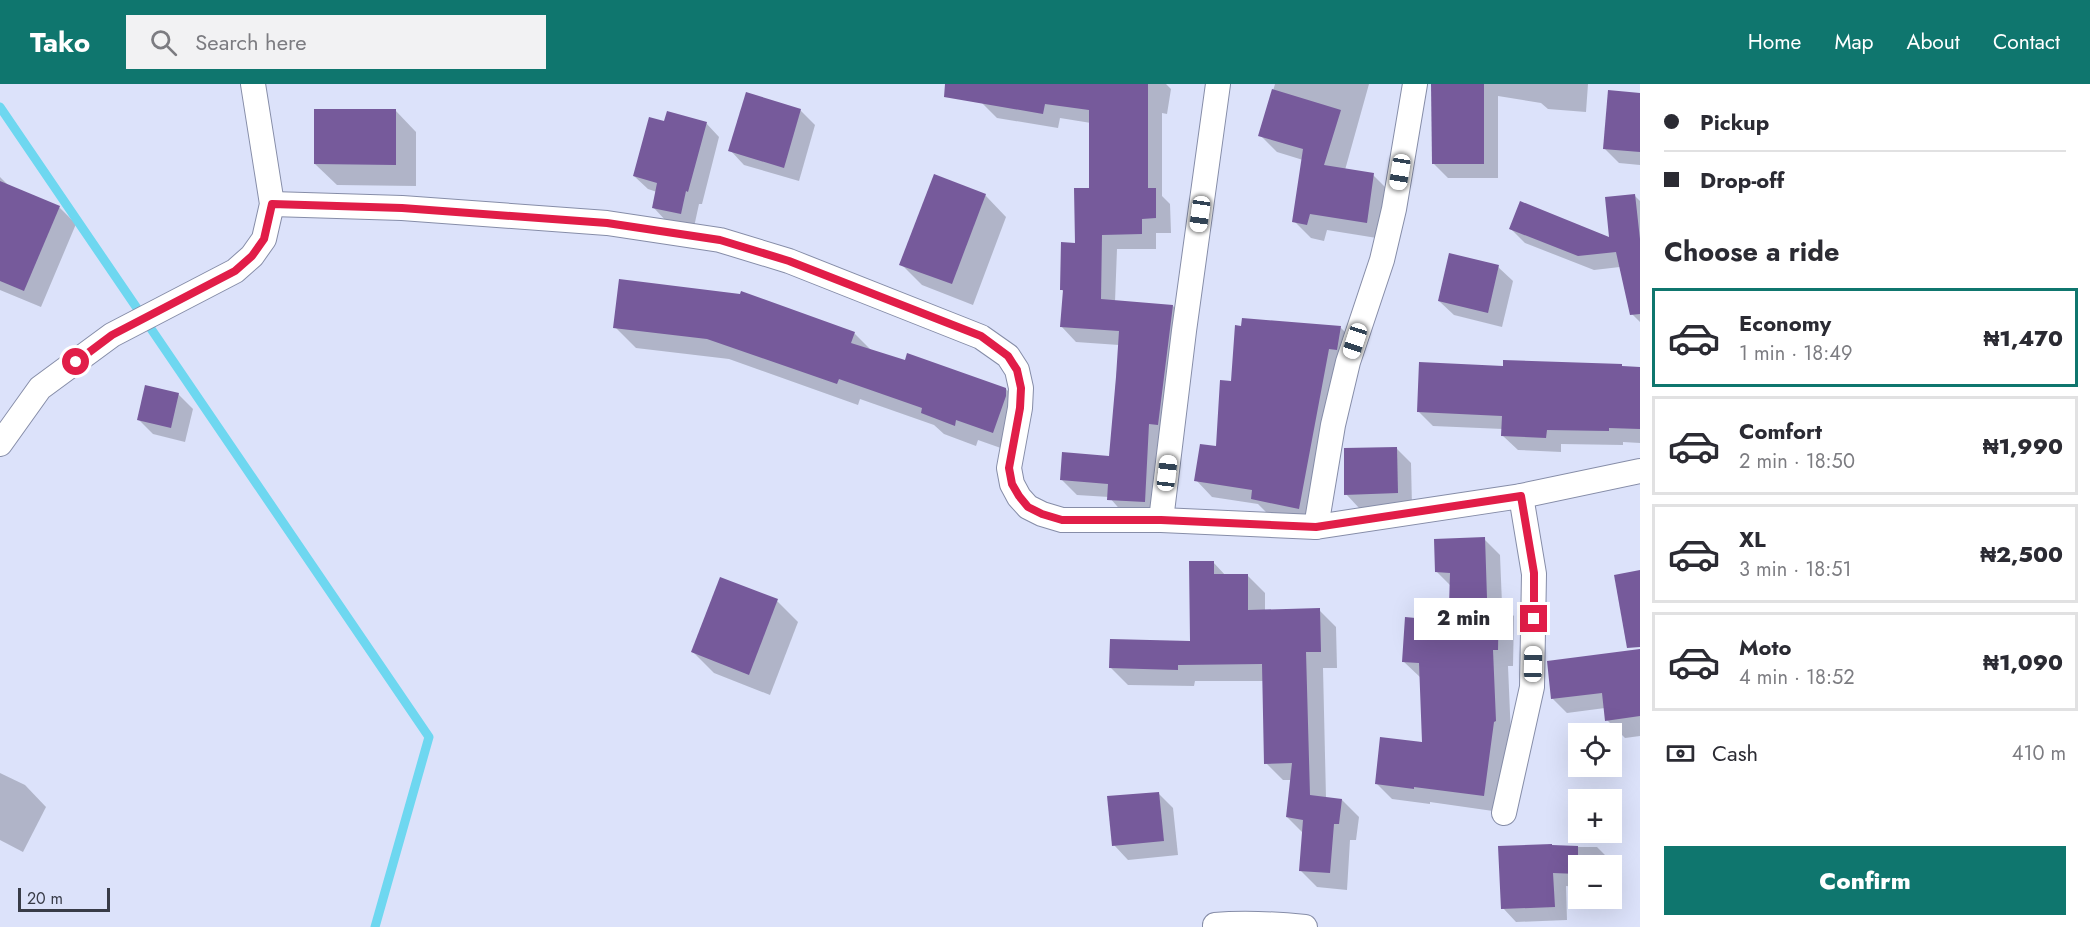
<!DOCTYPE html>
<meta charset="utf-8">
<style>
body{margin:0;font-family:Jost,sans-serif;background:#f2f2f3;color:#2b2b33;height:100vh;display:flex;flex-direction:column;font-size:22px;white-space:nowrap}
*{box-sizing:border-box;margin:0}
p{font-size:20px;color:#7c7c81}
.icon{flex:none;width:33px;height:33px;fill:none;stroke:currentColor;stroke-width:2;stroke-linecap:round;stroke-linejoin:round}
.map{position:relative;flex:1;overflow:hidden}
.panel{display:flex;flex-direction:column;background:#fff;width:450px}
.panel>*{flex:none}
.banner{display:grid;align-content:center;height:132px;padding:0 24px;background:#fff}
.buttons{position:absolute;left:1568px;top:639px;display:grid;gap:12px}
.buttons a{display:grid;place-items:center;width:54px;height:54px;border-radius:0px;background:#fff;box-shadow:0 6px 24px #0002;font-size:30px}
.scale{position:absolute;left:18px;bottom:15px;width:92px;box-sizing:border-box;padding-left:6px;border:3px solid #383b47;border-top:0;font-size:16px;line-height:21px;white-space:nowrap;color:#383b47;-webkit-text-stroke:4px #dce2fa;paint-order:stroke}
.end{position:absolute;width:27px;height:27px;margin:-14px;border:8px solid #e11d48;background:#fff;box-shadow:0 0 0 3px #fff}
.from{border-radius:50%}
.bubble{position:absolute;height:42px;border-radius:0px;background:#fff;box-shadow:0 6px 24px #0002;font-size:20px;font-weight:800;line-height:42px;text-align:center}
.car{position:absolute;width:18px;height:36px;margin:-18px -9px;border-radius:8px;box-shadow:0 0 4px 2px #0007;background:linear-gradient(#fff 24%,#345 0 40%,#fff 0 76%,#345 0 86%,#fff 0)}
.banner b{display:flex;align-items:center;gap:21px;height:57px;font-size:22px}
.banner b+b{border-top:2px solid #e1e1e2}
.banner i{width:15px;height:15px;background:#2b2b33}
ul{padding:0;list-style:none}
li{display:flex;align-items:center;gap:18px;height:99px;margin:0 12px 9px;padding:0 12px;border:3px solid #e1e1e2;border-radius:0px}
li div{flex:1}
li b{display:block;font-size:22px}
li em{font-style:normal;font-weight:800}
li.selected{border-color:#0f766e}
li>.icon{width:54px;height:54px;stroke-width:1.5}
h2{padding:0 24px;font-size:27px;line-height:72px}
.pay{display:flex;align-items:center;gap:15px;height:66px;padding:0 24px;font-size:22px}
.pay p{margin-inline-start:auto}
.action{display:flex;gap:12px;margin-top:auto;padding:12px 24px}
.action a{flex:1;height:69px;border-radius:0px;background:#0f766e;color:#fff;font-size:24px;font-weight:800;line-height:69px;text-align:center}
header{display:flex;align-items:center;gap:36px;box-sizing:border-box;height:84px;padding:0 30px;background:#0f766e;color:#fff}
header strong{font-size:28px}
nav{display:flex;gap:33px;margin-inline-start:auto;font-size:21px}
.search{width:420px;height:54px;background:#f2f2f3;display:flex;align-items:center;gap:15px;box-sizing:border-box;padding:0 21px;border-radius:0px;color:#7c7c81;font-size:22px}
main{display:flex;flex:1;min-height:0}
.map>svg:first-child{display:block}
.shadow{fill:#0003}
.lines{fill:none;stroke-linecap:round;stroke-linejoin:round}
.stream{stroke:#6ed7f0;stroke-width:9}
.building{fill:#765a9b}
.minor-casing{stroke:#868da8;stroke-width:26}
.minor{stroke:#fff;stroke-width:24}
.route{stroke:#e11d48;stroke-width:8}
</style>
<header>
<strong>Tako</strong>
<div class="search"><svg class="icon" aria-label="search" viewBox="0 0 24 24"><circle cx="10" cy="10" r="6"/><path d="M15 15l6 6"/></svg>Search here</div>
<nav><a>Home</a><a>Map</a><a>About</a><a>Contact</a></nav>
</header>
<main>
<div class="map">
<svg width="1640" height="843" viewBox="0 0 1640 843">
<rect width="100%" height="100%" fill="#dce2fa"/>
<g class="shadow">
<path d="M 985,0 L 1166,0 L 1171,5 L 1167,30 L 1162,29 L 1162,112 L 1170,120 L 1171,149 L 1156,149 L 1156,165 L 1117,165 L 1115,218 L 1173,222 L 1188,237 L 1160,432 L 1124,430 L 1109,413 L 1077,411 L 1062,396 L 1110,374 L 1119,261 L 1076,258 L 1061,242 L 1064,208 L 1061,205 L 1091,105 L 1091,39 L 1060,34 L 1058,44 L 997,34 L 982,19 Z"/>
<path d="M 1275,0 L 1369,0 L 1345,86 L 1373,91 L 1390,108 L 1383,155 L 1327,146 L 1324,157 L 1311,154 L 1294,137 L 1303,76 L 1277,68 L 1260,51 Z"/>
<path d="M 1442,0 L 1588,0 L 1586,28 L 1548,25 L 1541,19 L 1498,12 L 1498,94 L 1448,94 L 1434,80 Z"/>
<path d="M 1640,11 L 1640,81 L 1619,79 L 1605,65 Z"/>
<path d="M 395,26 L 416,48 L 416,102 L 337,101 L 315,80 Z"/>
<path d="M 800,26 L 815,41 L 799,97 L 744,81 L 730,66 Z"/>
<path d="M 665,39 L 706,39 L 719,53 L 702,120 L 699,120 L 694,143 L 667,138 L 654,124 L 657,108 L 648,105 L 634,92 Z"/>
<path d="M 0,93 L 10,103 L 59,123 L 76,140 L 41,223 L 0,206 Z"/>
<path d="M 985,111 L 1006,133 L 973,221 L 922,201 L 901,180 Z"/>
<path d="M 1634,111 L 1640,117 L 1640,238 L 1631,229 L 1620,183 L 1594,186 L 1525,159 L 1511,145 L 1611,155 Z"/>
<path d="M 1498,183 L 1513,197 L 1502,243 L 1454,231 L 1439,217 Z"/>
<path d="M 615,243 L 854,249 L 873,268 L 1006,305 L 1027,327 L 1015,369 L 978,356 L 976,362 L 944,350 L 934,341 L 860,315 L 858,321 L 729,275 L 636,264 Z"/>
<path d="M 1243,243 L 1340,243 L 1357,260 L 1315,440 L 1269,431 L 1258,420 L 1212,413 L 1196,396 L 1217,364 Z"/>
<path d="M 1505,283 L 1640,284 L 1640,359 L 1623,358 L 1623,361 L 1561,360 L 1561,368 L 1518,366 L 1503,352 L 1503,345 L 1433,342 L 1419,328 Z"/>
<path d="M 178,310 L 193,325 L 185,358 L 153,350 L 138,335 Z"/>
<path d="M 1396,364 L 1411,379 L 1412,423 L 1360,425 L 1346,410 Z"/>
<path d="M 1484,455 L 1500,471 L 1502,520 L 1514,532 L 1513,582 L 1508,582 L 1511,653 L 1500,728 L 1430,718 L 1430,720 L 1392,715 L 1376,699 L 1424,659 L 1421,594 L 1403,577 L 1451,523 L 1451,502 L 1436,487 Z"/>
<path d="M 1213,478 L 1226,492 L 1248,492 L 1265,509 L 1265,527 L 1319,526 L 1336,543 L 1337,584 L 1323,584 L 1326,714 L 1342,716 L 1359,733 L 1356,756 L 1350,756 L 1347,806 L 1317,803 L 1300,786 L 1303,749 L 1287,733 L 1292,696 L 1283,696 L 1266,679 L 1264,597 L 1195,597 L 1194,602 L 1128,601 L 1111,584 L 1191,559 Z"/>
<path d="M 777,517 L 798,538 L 770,611 L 714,589 L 693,568 Z"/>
<path d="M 1640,595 L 1640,652 L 1625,654 L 1607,636 L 1605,624 L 1567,629 L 1552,614 Z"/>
<path d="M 0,689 L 25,701 L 46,723 L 23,768 L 0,756 Z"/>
<path d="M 1158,709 L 1173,724 L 1178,771 L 1128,776 L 1114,761 Z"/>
<path d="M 1553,763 L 1597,763 L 1611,777 L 1610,782 L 1578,782 L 1578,803 L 1566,802 L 1567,836 L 1516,838 L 1503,824 Z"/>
</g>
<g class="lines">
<path class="stream" d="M 0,23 L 429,653 L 375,843"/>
</g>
<g class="building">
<path d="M 945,0 L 1148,0 L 1148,104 L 1156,104 L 1156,134 L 1142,135 L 1142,150 L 1102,151 L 1101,215 L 1173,221 L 1158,341 L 1149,340 L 1145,418 L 1107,416 L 1108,400 L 1060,396 L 1062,368 L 1109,372 L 1116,293 L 1119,247 L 1060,243 L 1063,206 L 1060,206 L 1061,158 L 1075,159 L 1074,104 L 1089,104 L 1089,26 L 1045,20 L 1043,30 L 944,13 Z"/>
<path d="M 1431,0 L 1484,0 L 1484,80 L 1432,80 Z"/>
<path d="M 1272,5 L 1341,26 L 1324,81 L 1374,89 L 1367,139 L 1310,130 L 1307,141 L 1292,138 L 1303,65 L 1258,52 Z"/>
<path d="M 1608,6 L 1640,9 L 1640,68 L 1603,65 Z"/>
<path d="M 746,8 L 801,25 L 784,84 L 728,67 Z"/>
<path d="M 314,25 L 396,25 L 396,81 L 314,80 Z"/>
<path d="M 667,27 L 707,38 L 688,108 L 686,107 L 681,130 L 652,124 L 657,99 L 633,92 L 649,33 L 664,37 Z"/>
<path d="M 934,90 L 986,110 L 952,200 L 899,181 Z"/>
<path d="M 0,97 L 60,122 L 24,207 L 0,197 Z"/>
<path d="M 1635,110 L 1640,155 L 1640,230 L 1630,231 L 1616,168 L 1578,172 L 1509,145 L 1520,117 L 1609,153 L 1605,113 Z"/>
<path d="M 1449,169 L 1499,181 L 1488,229 L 1438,217 Z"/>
<path d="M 619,195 L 740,210 L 741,207 L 855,248 L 851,259 L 905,276 L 907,269 L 1006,304 L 1006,312 L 993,349 L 956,336 L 955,342 L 921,329 L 922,324 L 839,295 L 837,300 L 707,255 L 613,244 Z"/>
<path d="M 1242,234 L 1341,242 L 1337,266 L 1329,265 L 1299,425 L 1251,415 L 1252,406 L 1194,397 L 1200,360 L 1216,362 L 1220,296 L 1231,297 L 1235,241 L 1241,242 Z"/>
<path d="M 1503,276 L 1622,280 L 1622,282 L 1640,283 L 1640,345 L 1609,344 L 1609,347 L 1547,346 L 1546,354 L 1501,352 L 1502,332 L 1417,328 L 1419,278 L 1503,282 Z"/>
<path d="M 145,301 L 179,309 L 171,344 L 137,336 Z"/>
<path d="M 1397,363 L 1398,409 L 1344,411 L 1344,364 Z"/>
<path d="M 1485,453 L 1487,514 L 1499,514 L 1498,566 L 1493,566 L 1496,637 L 1494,638 L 1484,712 L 1414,703 L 1414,705 L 1375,700 L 1380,653 L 1422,658 L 1419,579 L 1402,578 L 1405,533 L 1437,536 L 1436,522 L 1449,522 L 1450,489 L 1435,488 L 1434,455 Z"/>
<path d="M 1189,477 L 1214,477 L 1214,490 L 1248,490 L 1248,526 L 1320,524 L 1321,568 L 1306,568 L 1310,711 L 1342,715 L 1339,740 L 1334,740 L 1330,789 L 1299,787 L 1303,736 L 1286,733 L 1292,679 L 1264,680 L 1262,580 L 1178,581 L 1178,586 L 1109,584 L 1110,555 L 1190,557 Z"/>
<path d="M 1640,486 L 1640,563 L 1627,564 L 1614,491 Z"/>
<path d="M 720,493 L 778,515 L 749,591 L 691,568 Z"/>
<path d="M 1640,565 L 1640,632 L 1605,637 L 1602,609 L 1551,615 L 1547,577 Z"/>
<path d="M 1159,708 L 1164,757 L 1112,762 L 1107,712 Z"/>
<path d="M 1552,760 L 1552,761 L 1578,762 L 1578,790 L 1553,789 L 1555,823 L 1501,825 L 1498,762 Z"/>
</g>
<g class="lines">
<g class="minor-casing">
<g id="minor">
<path d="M 272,120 L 402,124 L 607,139 L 720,156 L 789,177 L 981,253 L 1008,272 L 1017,286 L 1021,304 L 1020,324 L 1009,384 L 1012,400 L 1019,413 L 1028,423 L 1042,430 L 1062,436 L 1161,436 L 1316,443 L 1521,412 L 1640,387"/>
<path d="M 0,360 L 40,304 L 112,251 L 235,187 L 252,172 L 264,155 L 272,120 L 253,0"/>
<path d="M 1161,436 L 1184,247 L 1218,0"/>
<path d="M 1316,443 L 1333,341 L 1348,278 L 1382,176 L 1394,125 L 1415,0"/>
<path d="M 1504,729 L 1532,603 L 1534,490 L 1521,412"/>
<path d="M 1215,843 L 1215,841 C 1245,838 1275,840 1305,843"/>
</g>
</g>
<use href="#minor" class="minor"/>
</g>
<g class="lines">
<path class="route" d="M 76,278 L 112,251 L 235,187 L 252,172 L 264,155 L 272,120 L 402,124 L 607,139 L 720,156 L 789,177 L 981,252 L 1008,272 L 1017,286 L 1021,304 L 1020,324 L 1009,384 L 1012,400 L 1019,412 L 1028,423 L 1042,430 L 1062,436 L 1161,436 L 1316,443 L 1521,412 L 1534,489 L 1534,535"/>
</g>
</svg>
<div class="buttons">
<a><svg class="icon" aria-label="locate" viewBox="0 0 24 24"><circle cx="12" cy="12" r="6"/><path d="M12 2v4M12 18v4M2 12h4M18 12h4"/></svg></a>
<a>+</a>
<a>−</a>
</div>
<div class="scale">20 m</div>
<i class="end from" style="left:76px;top:278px"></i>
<i class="end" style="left:1534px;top:535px"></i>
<div class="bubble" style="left:1414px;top:514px;width:99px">2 min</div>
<i class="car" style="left:1400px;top:88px;rotate:189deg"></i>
<i class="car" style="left:1200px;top:130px;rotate:188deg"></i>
<i class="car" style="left:1355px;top:257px;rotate:198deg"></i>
<i class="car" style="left:1167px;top:389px;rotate:7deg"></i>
<i class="car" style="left:1533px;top:580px;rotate:1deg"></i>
</div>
<section class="panel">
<div class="banner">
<b><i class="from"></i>Pickup</b>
<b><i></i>Drop-off</b>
</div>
<h2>Choose a ride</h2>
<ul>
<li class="selected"><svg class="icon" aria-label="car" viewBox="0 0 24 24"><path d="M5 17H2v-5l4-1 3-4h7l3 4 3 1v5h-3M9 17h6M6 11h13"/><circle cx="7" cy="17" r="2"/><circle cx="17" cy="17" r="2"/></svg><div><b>Economy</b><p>1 min · 18:49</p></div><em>₦1,470</em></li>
<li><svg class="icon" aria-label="car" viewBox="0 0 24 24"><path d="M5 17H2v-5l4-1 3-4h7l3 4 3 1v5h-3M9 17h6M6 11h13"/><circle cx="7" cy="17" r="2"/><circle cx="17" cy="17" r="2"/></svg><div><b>Comfort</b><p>2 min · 18:50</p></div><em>₦1,990</em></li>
<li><svg class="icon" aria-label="car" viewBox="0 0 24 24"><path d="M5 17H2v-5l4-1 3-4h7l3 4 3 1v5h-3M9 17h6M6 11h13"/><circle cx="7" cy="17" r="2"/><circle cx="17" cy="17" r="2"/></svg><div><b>XL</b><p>3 min · 18:51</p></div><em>₦2,500</em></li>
<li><svg class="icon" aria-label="car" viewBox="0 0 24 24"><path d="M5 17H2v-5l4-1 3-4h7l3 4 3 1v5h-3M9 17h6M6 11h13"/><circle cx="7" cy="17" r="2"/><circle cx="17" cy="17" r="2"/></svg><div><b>Moto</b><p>4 min · 18:52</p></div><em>₦1,090</em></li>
</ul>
<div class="pay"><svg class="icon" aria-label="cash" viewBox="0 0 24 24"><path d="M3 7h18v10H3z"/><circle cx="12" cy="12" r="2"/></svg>Cash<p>410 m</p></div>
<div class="action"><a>Confirm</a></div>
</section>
</main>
